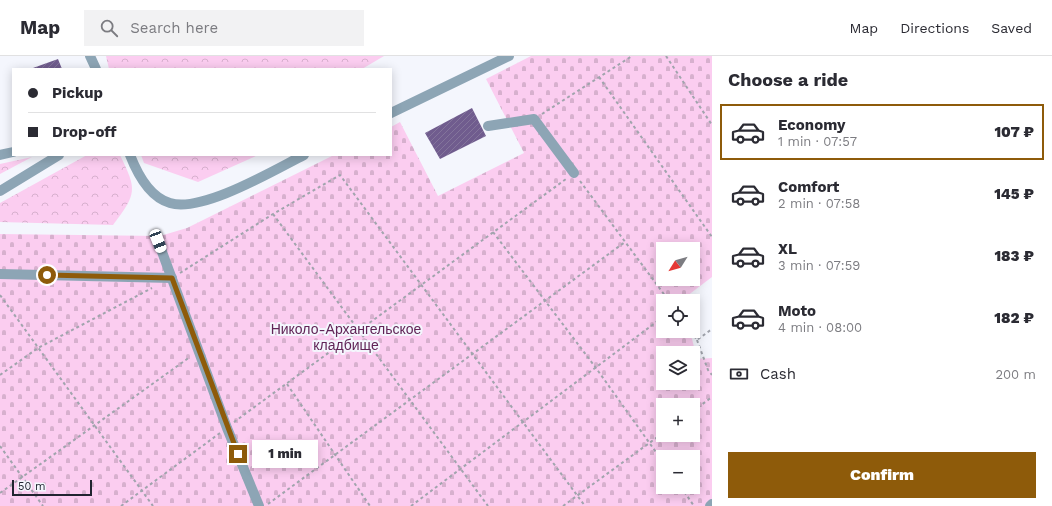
<!DOCTYPE html>
<meta charset="utf-8">
<style>
body{margin:0;font-family:"Work Sans",sans-serif;background:#f2f2f3;color:#2b2b33;height:100vh;display:flex;flex-direction:column;font-size:15px;white-space:nowrap}
*{box-sizing:border-box;margin:0}
p{font-size:13px;color:#7c7c81}
.icon{flex:none;width:22px;height:22px;fill:none;stroke:currentColor;stroke-width:2;stroke-linecap:round;stroke-linejoin:round}
.map{position:relative;flex:1;overflow:hidden}
.sheet{display:flex;flex-direction:column;background:#fff;width:340px}
.sheet>*{flex:none}
.top-card{position:absolute;left:12px;top:12px;width:380px;height:88px;border-radius:0px;box-shadow:0 2px 10px #0003;display:grid;align-content:center;height:88px;padding:0 16px;background:#fff}
.needle{width:26px;rotate:233deg}
.tools{position:absolute;left:656px;top:186px;display:grid;gap:8px}
.tools a{display:grid;place-items:center;width:44px;height:44px;border-radius:0px;background:#fff;box-shadow:0 2px 10px #0003;font-size:20px}
.scale{position:absolute;left:12px;bottom:10px;width:80px;box-sizing:border-box;padding-left:4px;border:2px solid #202430;border-top:0;font-size:11px;line-height:14px;white-space:nowrap;color:#202430;-webkit-text-stroke:3px #f4f6fd;paint-order:stroke}
.end{position:absolute;width:18px;height:18px;margin:-9px;border:5px solid #8e5b0a;background:#fff;box-shadow:0 0 0 2px #fff}
.from{border-radius:50%}
.bubble{position:absolute;height:28px;border-radius:0px;background:#fff;box-shadow:0 2px 10px #0003;font-size:13px;font-weight:800;line-height:28px;text-align:center}
.car{position:absolute;width:12px;height:24px;margin:-12px -6px;border-radius:5px;box-shadow:0 0 3px 1px #0007;background:linear-gradient(#fff 24%,#345 0 40%,#fff 0 76%,#345 0 86%,#fff 0)}
.top-card b{display:flex;align-items:center;gap:14px;height:38px;font-size:15px}
.top-card b+b{border-top:1px solid #e1e1e2}
.top-card i{width:10px;height:10px;background:#2b2b33}
ul{padding:0;list-style:none}
li{display:flex;align-items:center;gap:12px;height:56px;margin:0 8px 6px;padding:0 8px;border:2px solid transparent;border-radius:0px}
li div{flex:1}
li b{display:block;font-size:15px}
li em{font-style:normal;font-weight:800}
li.selected{border-color:#8e5b0a}
li>.icon{width:36px;height:36px;stroke-width:1.5}
h2{padding:0 16px;font-size:18px;line-height:48px}
.pay{display:flex;align-items:center;gap:10px;height:44px;padding:0 16px;font-size:15px}
.pay p{margin-inline-start:auto}
.button{display:flex;gap:8px;margin-top:auto;padding:8px 16px}
.button a{flex:1;height:46px;border-radius:0px;background:#8e5b0a;color:#fff;font-size:16px;font-weight:800;line-height:46px;text-align:center}
header{display:flex;align-items:center;gap:24px;box-sizing:border-box;height:56px;padding:0 20px;background:#fff;border-bottom:1px solid #e1e1e2}
header strong{font-size:19px}
nav{display:flex;gap:22px;margin-inline-start:auto;font-size:14px}
.search{width:280px;height:36px;background:#f2f2f3;display:flex;align-items:center;gap:10px;box-sizing:border-box;padding:0 14px;border-radius:0px;color:#7c7c81;font-size:15px}
main{display:flex;flex:1;min-height:0}
.map>svg:first-child{display:block}
.forest{fill:url(#forest-crowns)}
.cemetery{fill:url(#cemetery-stones);fill-rule:evenodd}
.building{fill:url(#building-hatch)}
.lines{fill:none;stroke-linecap:round;stroke-linejoin:round}
.path{stroke:#a1a4ad;stroke-width:2;stroke-dasharray:3 3;stroke-linecap:butt}
.minor{stroke:#8da5b5;stroke-width:10}
.route{stroke:#8e5b0a;stroke-width:5}
.labels{text-anchor:middle;stroke-width:4;stroke-linejoin:round;paint-order:stroke}
.park-label{font-size:14px;fill:#612457;stroke:#f4f6fd}
</style>
<header>
<strong>Map</strong>
<div class="search"><svg class="icon" aria-label="search" viewBox="0 0 24 24"><circle cx="10" cy="10" r="6"/><path d="M15 15l6 6"/></svg>Search here</div>
<nav><a>Map</a><a>Directions</a><a>Saved</a></nav>
</header>
<main>
<div class="map">
<svg width="712" height="450" viewBox="0 0 712 450">
<defs>
<pattern id="forest-crowns" width="20" height="18" patternUnits="userSpaceOnUse"><rect width="20" height="18" fill="#fbcdf0"/><path d="M2 6a3 3 0 1 1 6 0M12 15a3 3 0 1 1 6 0" fill="none" stroke="#d7b0ce"/></pattern>
<pattern id="cemetery-stones" width="16" height="16" patternUnits="userSpaceOnUse"><rect width="16" height="16" fill="#fbcdf0"/><path d="M2 7V4a2 2 0 0 1 4 0v3zM10 15v-3a2 2 0 0 1 4 0v3z" fill="#d7b0ce"/></pattern>
<pattern id="building-hatch" width="6" height="6" patternUnits="userSpaceOnUse"><rect width="6" height="6" fill="#705c8e"/><path d="M-1 1l2-2M0 6l6-6M5 7l2-2" fill="none" stroke="#83749b"/></pattern>
</defs>
<rect width="100%" height="100%" fill="#f4f6fd"/>
<g class="forest">
<path d="M 106,0 L 384,0 L 362,13 L 109,13 Z"/>
<path d="M 87,99 L 120,99 C 137,134 137,137 113,169 L 0,166 L 0,147 Z"/>
<path d="M 141,99 L 258,99 L 198,126 L 144,107 Z"/>
<path d="M 32,101 L 0,118 L 0,108 Z"/>
</g>
<path class="cemetery" d="M 531,0 L 712,0 L 712,221 L 683,243 L 683,245 L 663,245 L 663,275 L 690,275 L 697,303 L 712,302 L 712,450 L 0,450 L 0,178 L 160,180 L 187,172 L 334,99 L 391,99 L 391,71 L 400,66 L 438,140 L 524,97 L 486,23 ZM 663,193 L 693,193 L 693,223 L 663,223 ZM 663,297 L 693,297 L 693,327 L 663,327 ZM 663,349 L 693,349 L 693,379 L 663,379 ZM 663,401 L 693,401 L 693,431 L 663,431 Z"/>
<g class="building">
<path d="M 58,3 L 62,13 L 33,13 L 33,12 Z"/>
<path d="M 472,52 L 486,80 L 440,103 L 425,77 Z"/>
</g>
<g class="lines">
<g class="path">
<path d="M 666,0 L 712,69"/>
<path d="M 599,21 L 712,181"/>
<path d="M 542,58 L 632,0"/>
<path d="M 580,125 L 669,245"/>
<path d="M 273,158 L 488,450"/>
<path d="M 493,176 L 596,312 L 663,406"/>
<path d="M 180,217 L 273,158 L 340,119 L 585,450"/>
<path d="M 0,239 L 153,450"/>
<path d="M 691,275 L 697,284 L 712,273"/>
<path d="M 697,284 L 708,314 L 712,319"/>
<path d="M 0,319 L 38,292 L 152,232"/>
<path d="M 287,328 L 370,450"/>
<path d="M 693,355 L 712,341"/>
<path d="M 234,366 L 566,123"/>
<path d="M 0,390 L 43,450"/>
<path d="M 681,431 L 694,450"/>
<path d="M 0,437 L 190,301"/>
<path d="M 268,448 L 625,186"/>
<path d="M 121,450 L 220,377"/>
<path d="M 411,450 L 663,261"/>
<path d="M 563,450 L 663,377"/>
</g>
<g class="minor">
<path d="M 90,0 L 96,13"/>
<path d="M 391,57 L 509,0"/>
<path d="M 488,70 L 534,63 L 574,117"/>
<path d="M 0,99 L 13,96"/>
<path d="M 130,99 C 137,117 149,141 170,147 C 202,157 274,114 304,99"/>
<path d="M 0,135 L 59,99"/>
<path d="M 158,185 L 227,372 L 259,450"/>
<path d="M 0,218 L 172,222"/>
<path d="M 710,450 L 712,448"/>
</g>
</g>
<g class="lines">
<path class="route" d="M 47,219 L 172,222 L 238,398"/>
</g>
<g class="labels">
<g class="park-label">
<text x="346" y="278">Николо-Архангельское<tspan x="346" dy="16">кладбище</tspan></text>
</g>
</g>
</svg>
<div class="tools">
<a><svg class="needle" viewBox="-14 -14 28 28"><path d="M0-13l5 13h-10z" fill="#e53935"/><path d="M0 13l5-13h-10z" fill="#7c7c81"/></svg></a>
<a><svg class="icon" aria-label="locate" viewBox="0 0 24 24"><circle cx="12" cy="12" r="6"/><path d="M12 2v4M12 18v4M2 12h4M18 12h4"/></svg></a>
<a><svg class="icon" aria-label="layers" viewBox="0 0 24 24"><path d="M12 4l9 5-9 5-9-5zM3 14l9 5 9-5"/></svg></a>
<a>+</a>
<a>−</a>
</div>
<div class="scale">50 m</div>
<i class="end from" style="left:47px;top:219px"></i>
<i class="end" style="left:238px;top:398px"></i>
<div class="bubble" style="left:252px;top:384px;width:66px">1 min</div>
<i class="car" style="left:158px;top:185px;rotate:159deg"></i>
<div class="top-card">
<b><i class="from"></i>Pickup</b>
<b><i></i>Drop-off</b>
</div>
</div>
<section class="sheet">
<h2>Choose a ride</h2>
<ul>
<li class="selected"><svg class="icon" aria-label="car" viewBox="0 0 24 24"><path d="M5 17H2v-5l4-1 3-4h7l3 4 3 1v5h-3M9 17h6M6 11h13"/><circle cx="7" cy="17" r="2"/><circle cx="17" cy="17" r="2"/></svg><div><b>Economy</b><p>1 min · 07:57</p></div><em>107 ₽</em></li>
<li><svg class="icon" aria-label="car" viewBox="0 0 24 24"><path d="M5 17H2v-5l4-1 3-4h7l3 4 3 1v5h-3M9 17h6M6 11h13"/><circle cx="7" cy="17" r="2"/><circle cx="17" cy="17" r="2"/></svg><div><b>Comfort</b><p>2 min · 07:58</p></div><em>145 ₽</em></li>
<li><svg class="icon" aria-label="car" viewBox="0 0 24 24"><path d="M5 17H2v-5l4-1 3-4h7l3 4 3 1v5h-3M9 17h6M6 11h13"/><circle cx="7" cy="17" r="2"/><circle cx="17" cy="17" r="2"/></svg><div><b>XL</b><p>3 min · 07:59</p></div><em>183 ₽</em></li>
<li><svg class="icon" aria-label="car" viewBox="0 0 24 24"><path d="M5 17H2v-5l4-1 3-4h7l3 4 3 1v5h-3M9 17h6M6 11h13"/><circle cx="7" cy="17" r="2"/><circle cx="17" cy="17" r="2"/></svg><div><b>Moto</b><p>4 min · 08:00</p></div><em>182 ₽</em></li>
</ul>
<div class="pay"><svg class="icon" aria-label="cash" viewBox="0 0 24 24"><path d="M3 7h18v10H3z"/><circle cx="12" cy="12" r="2"/></svg>Cash<p>200 m</p></div>
<div class="button"><a>Confirm</a></div>
</section>
</main>
